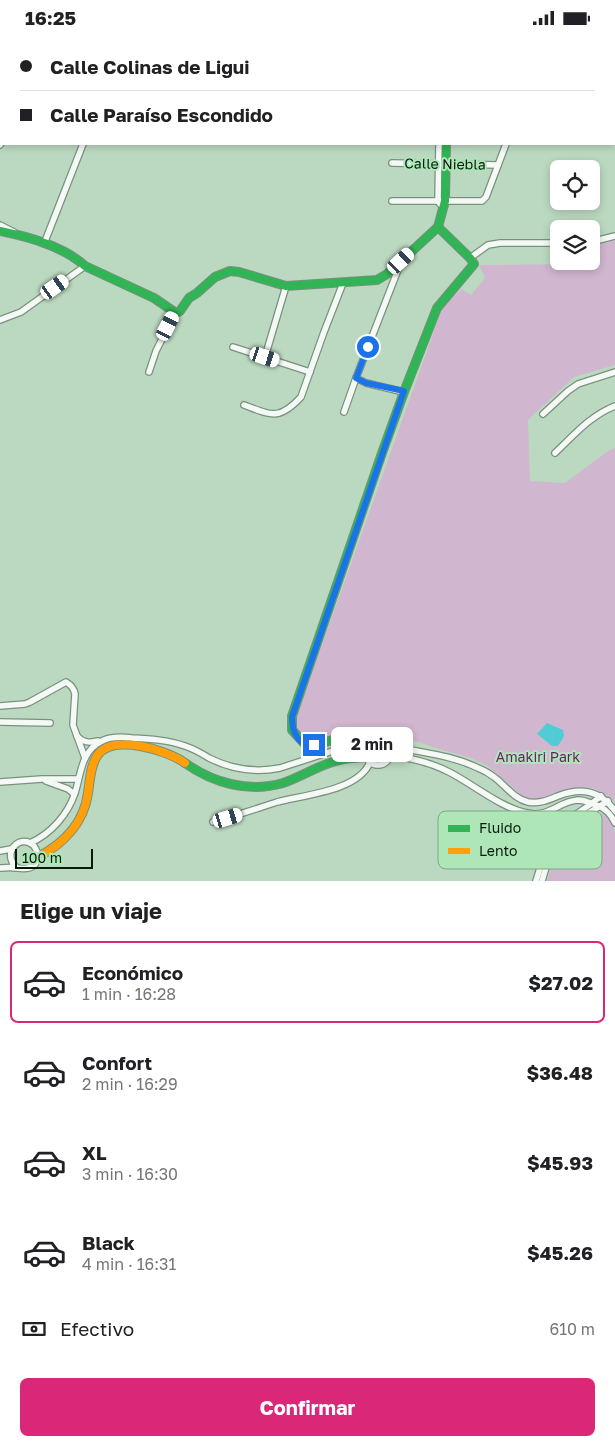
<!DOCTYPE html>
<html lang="es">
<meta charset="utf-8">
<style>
body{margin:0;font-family:"Golos Text",sans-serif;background:#f6f6f6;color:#202124;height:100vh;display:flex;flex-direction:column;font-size:19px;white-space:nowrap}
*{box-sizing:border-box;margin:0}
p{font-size:16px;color:#757577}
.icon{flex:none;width:28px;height:28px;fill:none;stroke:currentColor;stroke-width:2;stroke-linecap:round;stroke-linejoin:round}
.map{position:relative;height:846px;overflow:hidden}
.sheet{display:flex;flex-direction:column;background:#fff;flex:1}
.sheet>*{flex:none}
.guide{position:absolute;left:0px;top:0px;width:615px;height:110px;box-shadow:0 2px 8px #0003;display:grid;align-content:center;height:110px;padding:0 20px;background:#fff}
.tools{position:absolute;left:550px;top:125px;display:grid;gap:10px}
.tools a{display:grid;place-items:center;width:50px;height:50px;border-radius:8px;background:#fff;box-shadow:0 2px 8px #0003;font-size:25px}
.scale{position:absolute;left:15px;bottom:12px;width:78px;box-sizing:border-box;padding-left:5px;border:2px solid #051a0a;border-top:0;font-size:14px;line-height:18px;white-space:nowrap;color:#051a0a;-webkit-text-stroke:4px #aee6b8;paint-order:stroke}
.end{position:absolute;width:22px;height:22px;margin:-11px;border:6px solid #1a73e8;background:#fff;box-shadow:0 0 0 2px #fff}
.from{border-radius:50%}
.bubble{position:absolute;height:35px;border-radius:8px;background:#fff;box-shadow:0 2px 8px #0003;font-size:16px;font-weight:700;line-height:35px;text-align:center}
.car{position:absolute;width:15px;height:30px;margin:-15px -8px;border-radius:6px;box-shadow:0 0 4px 1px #0007;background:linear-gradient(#fff 24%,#345 0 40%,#fff 0 76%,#345 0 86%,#fff 0)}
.guide b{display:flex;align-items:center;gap:18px;height:48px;font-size:19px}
.guide b+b{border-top:1px solid #e0e0e0}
.guide i{width:12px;height:12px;background:#202124}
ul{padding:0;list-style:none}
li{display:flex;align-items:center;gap:15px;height:82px;margin:0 10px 8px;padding:0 10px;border:2px solid transparent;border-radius:8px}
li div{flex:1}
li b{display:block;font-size:19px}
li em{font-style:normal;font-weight:700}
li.selected{border-color:#db2777}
li>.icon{width:45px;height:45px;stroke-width:1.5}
h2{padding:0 20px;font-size:22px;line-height:60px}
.pay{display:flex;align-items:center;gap:12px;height:55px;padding:0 20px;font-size:19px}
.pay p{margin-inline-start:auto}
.button{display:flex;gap:10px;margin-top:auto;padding:10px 20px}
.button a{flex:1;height:58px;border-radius:8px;background:#db2777;color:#fff;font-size:20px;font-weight:700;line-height:58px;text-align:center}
.status{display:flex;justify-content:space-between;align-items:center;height:35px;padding:0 25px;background:#fff;direction:ltr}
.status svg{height:14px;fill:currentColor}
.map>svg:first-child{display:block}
.green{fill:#d0b6cf}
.water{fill:#52ccd4}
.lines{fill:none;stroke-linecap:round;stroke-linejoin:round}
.street-casing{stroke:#7a917e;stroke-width:8}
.fast-casing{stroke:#7a917e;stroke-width:10}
.slow-casing{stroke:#7a917e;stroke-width:10}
.street{stroke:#f5f9f6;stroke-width:5.5}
.fast{stroke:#30b455;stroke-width:8}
.slow{stroke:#ff9f0a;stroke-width:8}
.route{stroke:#1a73e8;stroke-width:6}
.labels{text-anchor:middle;stroke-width:4;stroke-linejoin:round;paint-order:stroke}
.street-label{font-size:14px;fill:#051a0a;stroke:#aee6b8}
.park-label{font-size:14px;fill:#6e1b6a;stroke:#aee6b8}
.key{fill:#aee6b8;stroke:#7ba984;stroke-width:1}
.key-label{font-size:14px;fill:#051a0a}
</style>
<div class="status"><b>16:25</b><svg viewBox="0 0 49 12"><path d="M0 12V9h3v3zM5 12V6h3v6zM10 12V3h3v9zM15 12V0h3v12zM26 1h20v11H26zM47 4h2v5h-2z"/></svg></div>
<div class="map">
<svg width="615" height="846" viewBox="0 0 615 846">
<rect width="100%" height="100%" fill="#bbd9c0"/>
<g class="green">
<path d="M 615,205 L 615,330 L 574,342 L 528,385 L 530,446 L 565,448 L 608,416 L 615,413 L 615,767 L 600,756 L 593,753 L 586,752 L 564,756 L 537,765 L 527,764 L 521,760 L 488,731 L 468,722 L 442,715 L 409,704 L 395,695 L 380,692 L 369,692 L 356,696 L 314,705 L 302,702 L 297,694 L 297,680 L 443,271 L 462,254 L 471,260 L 485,243 L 479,230 L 570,229 L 570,226 L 591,226 L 591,209 Z"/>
<path d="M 603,778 L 610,783 L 615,797 L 615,846 L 547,846 L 555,819 L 563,807 L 592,781 Z"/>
</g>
<path class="water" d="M 547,688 L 563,695 L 564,701 L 558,711 L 552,711 L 537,699 Z"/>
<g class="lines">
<g class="street-casing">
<g id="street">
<path d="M 256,0 L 259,1"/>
<path d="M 422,0 L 422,1"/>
<path d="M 429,0 L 429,1"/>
<path d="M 459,0 L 459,1"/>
<path d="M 486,0 L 487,1"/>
<path d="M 514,0 L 514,1"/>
<path d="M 545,0 L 545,1"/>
<path d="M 575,0 L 577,1"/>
<path d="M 41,1 L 41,0"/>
<path d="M 105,1 L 105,0"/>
<path d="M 359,1 L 360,0"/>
<path d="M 551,1 L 555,0"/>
<path d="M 0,20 L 1,20"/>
<path d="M 0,49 L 1,46"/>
<path d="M 439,109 L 438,166 L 440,169"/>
<path d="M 0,110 L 1,108"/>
<path d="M 392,128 L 498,130"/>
<path d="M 392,166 L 482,166 L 486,162 L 506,109"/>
<path d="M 0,190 L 14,197"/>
<path d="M 591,207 L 615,201"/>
<path d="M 44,209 L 83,109"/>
<path d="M 470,223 L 488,210 L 500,208 L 559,208"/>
<path d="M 0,285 L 21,277 L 85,231"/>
<path d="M 233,312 L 310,337"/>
<path d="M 265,322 L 286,251"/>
<path d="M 149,337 L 156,316 L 175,278"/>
<path d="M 356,343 L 366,348 L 404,357"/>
<path d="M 244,370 C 271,380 279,386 301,362 L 324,297 L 343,248"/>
<path d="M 344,377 L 356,343 L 401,227"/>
<path d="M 543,379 L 568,356 L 578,349 L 615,337"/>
<path d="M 555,418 C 573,401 591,380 615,371"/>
<path d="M 0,671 L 25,669 L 30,667 L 66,647 C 71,650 74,653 75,659 L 73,690 L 85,723"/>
<path d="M 0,687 L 50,688"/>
<path d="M 77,701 C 83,708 90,708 98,706"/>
<circle cx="378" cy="717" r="13"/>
<path d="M 389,710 C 419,718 449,719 478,733 C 483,735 489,738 494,742 C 505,750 514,764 528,767 C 539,769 548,765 558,761 C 581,752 600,755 615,776"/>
<path d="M 390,720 C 411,723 430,727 449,737 C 473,749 501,773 527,778 C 549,783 559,766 578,765 C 585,765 590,768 596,770 C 605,773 611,779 615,788"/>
<path d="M 46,746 L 68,754 L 74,759"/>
<path d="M 0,747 L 42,744 L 78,744"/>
<path d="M 213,787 C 235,781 256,774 277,767 C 303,760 359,756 370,727"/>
<path d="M 30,808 C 51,799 68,779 75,758 C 81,739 81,716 102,706 C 111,701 123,702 132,703 C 150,704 168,705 185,711 C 194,714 201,718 209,723 C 231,734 255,738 280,733 L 342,713 L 355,711 L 365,712"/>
<path d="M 0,816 L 11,814"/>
<path d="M 0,833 C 5,833 11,832 16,833 C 25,834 36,835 38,822 C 38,818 36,814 34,811 C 21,797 0,818 17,833"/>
<path d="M 536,846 C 543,822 551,797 572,782 C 582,775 592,769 601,761"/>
<path d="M 542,846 C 555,798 567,791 608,766"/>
</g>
</g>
<g class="fast-casing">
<g id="fast">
<path d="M 0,196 C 29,202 63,211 85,231 L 154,263 L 176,278 L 180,276 L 189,263 L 197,258 L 215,242 L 230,236 L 239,237 L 286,251 L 377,245 L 387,239 L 438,192 L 445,166 L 446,109"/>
<path d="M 367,709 C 360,706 352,703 344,703 C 330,704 318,712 304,708 L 292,695 L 292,681 L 382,418 L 404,357 L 437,273 L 474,229 L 470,223 L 438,192"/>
<path d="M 185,728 C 213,748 249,758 283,748 C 301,742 317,731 336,726 C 346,723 356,723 366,722"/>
</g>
</g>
<g class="slow-casing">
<path id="slow" d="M 38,822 C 63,809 84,788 88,758 C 90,746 90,732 97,721 C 112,698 167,715 185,728"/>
</g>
<use href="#street" class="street"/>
<use href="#fast" class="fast"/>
<use href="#slow" class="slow"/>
</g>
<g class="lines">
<path class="route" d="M 314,710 C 297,711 292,696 292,682 L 404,356 L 366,348 L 356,343 L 368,312"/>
</g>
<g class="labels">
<g class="street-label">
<text transform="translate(445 129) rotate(1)" y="5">Calle Niebla</text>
</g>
<g class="park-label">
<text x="538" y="727">Amakiri Park</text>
</g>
</g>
<rect x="438" y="776" width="164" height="58" rx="8" class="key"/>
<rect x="448" y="790" width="22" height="7" fill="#30b455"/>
<rect x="448" y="813" width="22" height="6" fill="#ff9f0a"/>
<g class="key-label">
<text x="479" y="798">Fluido</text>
<text x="479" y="821">Lento</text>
</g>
</svg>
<div class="tools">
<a><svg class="icon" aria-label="locate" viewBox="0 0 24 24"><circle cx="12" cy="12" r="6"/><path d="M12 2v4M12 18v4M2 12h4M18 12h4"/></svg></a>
<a><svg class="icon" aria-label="layers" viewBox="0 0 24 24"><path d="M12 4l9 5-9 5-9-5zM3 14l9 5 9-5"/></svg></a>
</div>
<div class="scale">100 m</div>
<i class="end from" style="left:368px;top:312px"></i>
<i class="end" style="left:314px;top:710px"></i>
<div class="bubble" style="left:331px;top:692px;width:82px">2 min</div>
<i class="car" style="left:401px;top:226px;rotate:47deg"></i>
<i class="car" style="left:55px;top:252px;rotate:55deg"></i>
<i class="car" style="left:168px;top:291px;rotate:27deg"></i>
<i class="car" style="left:265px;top:322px;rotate:108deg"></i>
<i class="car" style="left:228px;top:783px;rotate:73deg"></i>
<div class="guide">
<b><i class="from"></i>Calle Colinas de Ligui</b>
<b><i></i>Calle Paraíso Escondido</b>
</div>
</div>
<section class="sheet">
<h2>Elige un viaje</h2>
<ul>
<li class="selected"><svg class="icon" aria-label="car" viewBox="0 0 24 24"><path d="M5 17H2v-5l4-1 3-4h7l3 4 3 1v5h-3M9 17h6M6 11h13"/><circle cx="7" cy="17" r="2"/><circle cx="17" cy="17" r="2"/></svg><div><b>Económico</b><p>1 min · 16:28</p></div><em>$27.02</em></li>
<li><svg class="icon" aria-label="car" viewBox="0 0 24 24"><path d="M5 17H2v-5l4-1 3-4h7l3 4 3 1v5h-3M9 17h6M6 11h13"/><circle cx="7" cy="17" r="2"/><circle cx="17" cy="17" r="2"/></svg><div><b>Confort</b><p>2 min · 16:29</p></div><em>$36.48</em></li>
<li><svg class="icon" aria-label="car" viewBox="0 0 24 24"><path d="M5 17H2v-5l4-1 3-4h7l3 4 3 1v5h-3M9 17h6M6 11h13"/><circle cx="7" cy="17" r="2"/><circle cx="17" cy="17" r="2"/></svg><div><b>XL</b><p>3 min · 16:30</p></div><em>$45.93</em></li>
<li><svg class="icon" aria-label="car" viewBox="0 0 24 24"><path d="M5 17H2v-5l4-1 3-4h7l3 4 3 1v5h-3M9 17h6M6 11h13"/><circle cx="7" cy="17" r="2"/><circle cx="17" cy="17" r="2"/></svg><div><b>Black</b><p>4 min · 16:31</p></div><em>$45.26</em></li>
</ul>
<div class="pay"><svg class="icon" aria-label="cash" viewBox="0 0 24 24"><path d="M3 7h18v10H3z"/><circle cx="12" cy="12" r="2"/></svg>Efectivo<p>610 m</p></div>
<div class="button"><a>Confirmar</a></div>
</section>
